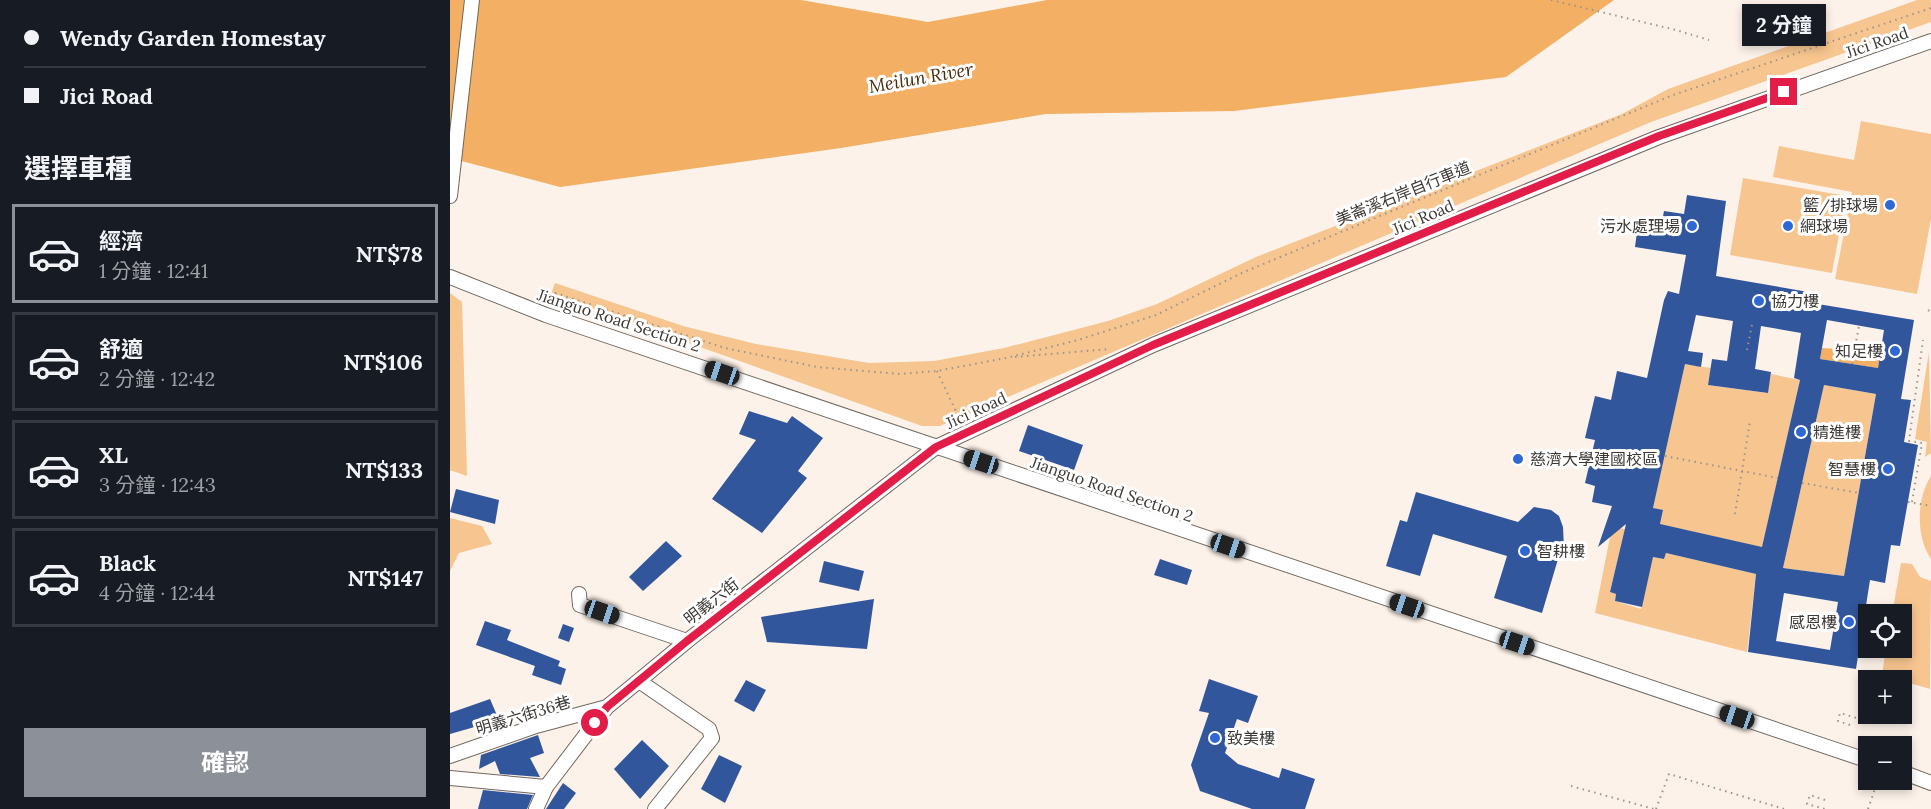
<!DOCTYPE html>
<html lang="zh-TW">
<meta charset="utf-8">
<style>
body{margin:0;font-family:Lora,"Noto Sans TC",serif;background:#20242c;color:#f1f3f6;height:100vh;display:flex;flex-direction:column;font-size:22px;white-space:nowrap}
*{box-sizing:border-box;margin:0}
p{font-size:20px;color:#9ea1a6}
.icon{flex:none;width:33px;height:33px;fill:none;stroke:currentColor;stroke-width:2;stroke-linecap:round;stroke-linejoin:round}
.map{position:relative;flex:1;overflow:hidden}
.drawer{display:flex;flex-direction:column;background:#171b24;width:450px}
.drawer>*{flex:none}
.hud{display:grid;align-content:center;height:132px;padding:0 24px;background:#171b24}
.tools{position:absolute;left:1408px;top:604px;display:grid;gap:12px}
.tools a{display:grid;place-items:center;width:54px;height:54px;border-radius:0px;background:#171b24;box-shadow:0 3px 9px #0003;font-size:30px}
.end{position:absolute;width:27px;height:27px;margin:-14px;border:8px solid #e11d48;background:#fff;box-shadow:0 0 0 3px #fff}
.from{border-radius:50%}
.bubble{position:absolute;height:42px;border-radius:0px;background:#171b24;box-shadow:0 3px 9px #0003;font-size:20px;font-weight:700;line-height:42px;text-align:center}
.car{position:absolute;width:18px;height:36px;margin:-18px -9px;border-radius:8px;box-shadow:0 0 4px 2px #0007;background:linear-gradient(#222 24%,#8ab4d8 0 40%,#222 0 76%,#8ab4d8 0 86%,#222 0)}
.hud b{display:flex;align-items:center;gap:21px;height:57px;font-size:22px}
.hud b+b{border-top:2px solid #363941}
.hud i{width:15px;height:15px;background:#f1f3f6}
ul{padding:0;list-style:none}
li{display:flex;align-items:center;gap:18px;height:99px;margin:0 12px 9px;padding:0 12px;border:3px solid #363941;border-radius:0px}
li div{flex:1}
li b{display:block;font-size:22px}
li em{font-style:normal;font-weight:700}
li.selected{border-color:#8c9099}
li>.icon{width:54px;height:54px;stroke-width:1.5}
h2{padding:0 24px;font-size:27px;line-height:72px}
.cta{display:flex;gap:12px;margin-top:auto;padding:12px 24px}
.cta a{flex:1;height:69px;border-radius:0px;background:#8c9099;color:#fff;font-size:24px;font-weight:700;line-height:69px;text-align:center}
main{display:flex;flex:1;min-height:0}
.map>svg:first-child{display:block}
.green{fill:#f7c58f}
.water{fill:#f3af63}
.building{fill:#31569c;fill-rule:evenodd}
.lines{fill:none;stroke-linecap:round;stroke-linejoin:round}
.minor-casing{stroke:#706860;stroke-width:16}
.path{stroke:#9b948e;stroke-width:2;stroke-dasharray:1.5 4.5;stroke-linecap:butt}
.minor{stroke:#fff;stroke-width:14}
.route{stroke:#e11d48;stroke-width:8}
.poi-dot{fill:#2f67d5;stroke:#fff;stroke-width:2}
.labels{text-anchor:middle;stroke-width:6;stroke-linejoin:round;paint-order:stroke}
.street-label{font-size:16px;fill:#3c3835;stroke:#fff}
.poi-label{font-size:16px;fill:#3c3835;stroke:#fff;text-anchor:start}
.water-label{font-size:18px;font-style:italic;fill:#482d0b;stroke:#fff}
</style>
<main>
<section class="drawer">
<div class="hud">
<b><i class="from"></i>Wendy Garden Homestay</b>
<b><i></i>Jici Road</b>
</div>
<h2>選擇車種</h2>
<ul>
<li class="selected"><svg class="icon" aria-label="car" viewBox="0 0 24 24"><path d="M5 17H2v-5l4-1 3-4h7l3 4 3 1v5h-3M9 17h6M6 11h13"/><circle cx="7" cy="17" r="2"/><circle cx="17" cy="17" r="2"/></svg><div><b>經濟</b><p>1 分鐘 · 12:41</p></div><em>NT$78</em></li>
<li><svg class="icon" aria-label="car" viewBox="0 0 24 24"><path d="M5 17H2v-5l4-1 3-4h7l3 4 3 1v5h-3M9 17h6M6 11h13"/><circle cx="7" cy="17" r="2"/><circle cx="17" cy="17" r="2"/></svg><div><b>舒適</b><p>2 分鐘 · 12:42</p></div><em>NT$106</em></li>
<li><svg class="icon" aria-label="car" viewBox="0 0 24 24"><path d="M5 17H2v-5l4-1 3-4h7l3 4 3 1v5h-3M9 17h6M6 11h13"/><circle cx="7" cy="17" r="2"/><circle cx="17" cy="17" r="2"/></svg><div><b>XL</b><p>3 分鐘 · 12:43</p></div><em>NT$133</em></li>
<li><svg class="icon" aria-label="car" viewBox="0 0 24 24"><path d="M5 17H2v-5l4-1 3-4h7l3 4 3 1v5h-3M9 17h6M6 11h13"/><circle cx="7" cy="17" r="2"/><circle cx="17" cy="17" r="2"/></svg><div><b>Black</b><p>4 分鐘 · 12:44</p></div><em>NT$147</em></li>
</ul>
<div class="cta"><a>確認</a></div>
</section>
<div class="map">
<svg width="1481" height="809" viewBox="0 0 1481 809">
<rect width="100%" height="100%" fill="#fcf2e9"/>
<g class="green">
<path d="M 1467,0 L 1481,0 L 1481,22 L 1201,122 L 490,426 L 472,426 L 101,294 L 105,283 L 233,326 L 306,344 L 419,363 L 484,361 L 554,348 L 658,321 L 707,304 L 806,257 L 1172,114 L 1218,89 Z"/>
<path d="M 1411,121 L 1481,134 L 1481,219 L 1467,294 L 1385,279 L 1402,192 L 1323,177 L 1329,146 L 1404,160 Z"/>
<path d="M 1293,178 L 1396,196 L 1382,273 L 1280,255 Z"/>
<path d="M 0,293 L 12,302 L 17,476 L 0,470 Z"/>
<path d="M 1479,352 L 1481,453 L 1475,457 L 1477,442 L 1465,439 Z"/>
<path d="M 1235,364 L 1261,368 L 1258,385 L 1317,393 L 1321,374 L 1350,380 L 1309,562 L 1293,543 L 1231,529 L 1205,545 L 1213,511 L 1203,508 Z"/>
<path d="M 1374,385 L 1426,394 L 1394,576 L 1333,568 Z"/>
<path d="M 1481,476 L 1481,559 C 1466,537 1466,499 1481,476 Z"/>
<path d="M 0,518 L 32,526 L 42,544 L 9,553 L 0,571 Z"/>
<path d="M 1162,527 L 1175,529 L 1160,592 L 1166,594 L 1165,601 L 1191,609 L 1203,557 L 1214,559 L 1216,553 L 1306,574 L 1297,652 L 1145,613 Z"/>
<path d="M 1451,563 L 1462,564 L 1470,577 L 1481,581 L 1480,689 L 1432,675 L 1436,648 L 1452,648 L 1452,615 L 1442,615 Z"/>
</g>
<g class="water">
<path d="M 0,0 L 351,0 L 478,22 L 597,0 L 1164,0 L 1056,77 L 784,111 L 596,114 L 391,148 L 110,187 L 0,158 Z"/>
<path d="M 1372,348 C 1393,350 1411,345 1430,355 L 1428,368 L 1370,359 Z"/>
</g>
<g class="building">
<path d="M 1237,195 L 1276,201 L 1266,276 L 1364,293 L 1362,303 L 1464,320 L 1451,399 L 1461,400 L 1454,442 L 1468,445 L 1450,546 L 1441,545 L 1435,583 L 1420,580 L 1406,669 L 1298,652 L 1306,574 L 1216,553 L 1214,559 L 1203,557 L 1192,607 L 1165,601 L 1166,594 L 1160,592 L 1176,524 L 1148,547 L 1162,506 L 1142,502 L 1145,486 L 1135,483 L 1145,440 L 1135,438 L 1145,396 L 1161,400 L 1167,371 L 1197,378 L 1214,300 L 1218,291 L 1229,294 L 1236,255 L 1185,247 L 1188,224 L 1211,227 L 1214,211 L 1234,214 ZM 1246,315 L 1283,321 L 1277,361 L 1262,359 L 1258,385 L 1318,393 L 1321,372 L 1305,369 L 1311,326 L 1351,333 L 1344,378 L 1350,380 L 1312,547 L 1210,524 L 1213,510 L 1203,508 L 1235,364 L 1251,367 L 1253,353 L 1238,351 ZM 1377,320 L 1434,330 L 1428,368 L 1370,359 ZM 1374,385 L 1426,394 L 1394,576 L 1333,568 ZM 1334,593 L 1388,602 L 1380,650 L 1326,641 Z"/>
<path d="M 299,411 L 337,423 L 342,416 L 373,438 L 348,471 L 357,478 L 312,533 L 262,499 L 306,440 L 289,434 Z"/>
<path d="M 578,425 L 633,445 L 624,470 L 569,451 Z"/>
<path d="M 6,489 L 49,500 L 45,524 L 0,512 Z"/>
<path d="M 966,492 L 1068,522 L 1084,507 L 1101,510 L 1109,516 L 1113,527 L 1114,549 L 1111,549 L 1092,613 L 1044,598 L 1057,556 L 983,534 L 970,576 L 936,566 L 950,520 L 957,522 Z"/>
<path d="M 216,541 L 232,556 L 193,591 L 179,577 Z"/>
<path d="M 710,559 L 742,570 L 737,585 L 704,575 Z"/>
<path d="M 374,561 L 414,571 L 409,591 L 369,582 Z"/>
<path d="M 424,599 L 417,649 L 317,642 L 311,617 Z"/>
<path d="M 35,621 L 61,630 L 57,640 L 110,661 L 108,666 L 116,669 L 111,685 L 82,675 L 85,666 L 26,645 Z"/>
<path d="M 113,624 L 124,628 L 119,642 L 108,638 Z"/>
<path d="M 759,679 L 808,696 L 798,723 L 787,719 L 775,753 L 788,764 L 829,778 L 832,768 L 865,779 L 855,809 L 802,809 L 750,791 L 741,765 L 759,713 L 749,711 Z"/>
<path d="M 296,680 L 316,690 L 304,712 L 284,701 Z"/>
<path d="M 40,699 L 49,720 L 0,734 L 0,713 Z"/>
<path d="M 88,735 L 94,753 L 80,758 L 90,777 L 50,774 L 45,761 L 29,769 L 31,755 Z"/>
<path d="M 192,740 L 219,766 L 190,799 L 164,769 Z"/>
<path d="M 269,755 L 292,766 L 275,803 L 251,789 Z"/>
<path d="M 113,783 L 126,793 L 114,809 L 96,809 Z"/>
<path d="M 33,790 L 83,795 L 77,809 L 28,809 Z"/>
</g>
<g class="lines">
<g class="minor-casing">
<g id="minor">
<path d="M 0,196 L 22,0"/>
<path d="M 0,277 L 96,315 L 1419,761"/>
<path d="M 129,594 L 130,605 L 237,641"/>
<path d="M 189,681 L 259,729 L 262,738 L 205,809"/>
<path d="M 0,756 L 86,726 L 157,707"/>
<path d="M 1452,772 L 1481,783"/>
<path d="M 0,778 L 96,787"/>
<path d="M 86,809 L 96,787 L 157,707 L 237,641 L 486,447 L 703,345 L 1209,137 L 1481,41"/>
</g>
</g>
<g class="path">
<path d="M 1101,0 L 1226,30 L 1259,40"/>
<path d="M 100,304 L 105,293 L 275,348 L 367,367 L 450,374 L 487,371 L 556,358 L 628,340 L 706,315 L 794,272 L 1223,95 L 1481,8"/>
<path d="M 1478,310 L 1481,312"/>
<path d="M 1297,350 L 1302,325"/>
<path d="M 565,357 L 660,349"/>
<path d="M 1402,364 L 1409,326"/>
<path d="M 487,371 L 510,420"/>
<path d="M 1215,456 L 1328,478"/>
<path d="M 1352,483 L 1409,493"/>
<path d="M 1458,502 L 1481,506"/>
<path d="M 1462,502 L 1472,443 L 1459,441 L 1473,340"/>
<path d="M 1285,514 L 1300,421"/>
<path d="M 1400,725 L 1388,721 L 1390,713 L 1410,719"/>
<path d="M 1121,786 L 1204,809"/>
<path d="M 1375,800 L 1360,795 L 1357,804 L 1375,809"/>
<path d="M 1206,809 L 1219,774 L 1334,809"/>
<path d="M 1418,809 L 1428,780"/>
</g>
<use href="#minor" class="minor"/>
</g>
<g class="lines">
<path class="route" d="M 145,723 L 157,707 L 237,641 L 486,447 L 703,345 L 1209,136 L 1334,92"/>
</g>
<g class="poi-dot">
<circle cx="1440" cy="205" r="6"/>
<circle cx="1242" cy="226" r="6"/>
<circle cx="1338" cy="226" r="6"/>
<circle cx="1309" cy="301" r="6"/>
<circle cx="1445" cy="351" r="6"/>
<circle cx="1351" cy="432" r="6"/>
<circle cx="1068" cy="459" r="6"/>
<circle cx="1438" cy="469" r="6"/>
<circle cx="1075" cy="551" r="6"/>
<circle cx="1399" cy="622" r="6"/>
<circle cx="765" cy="738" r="6"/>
</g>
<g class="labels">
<g class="street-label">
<text transform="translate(1427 42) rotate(-19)" y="6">Jici Road</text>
<text transform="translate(953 193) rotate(-22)" y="6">美崙溪右岸自行車道</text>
<text transform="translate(973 217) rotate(-23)" y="6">Jici Road</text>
<text transform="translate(169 320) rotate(18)" y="6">Jianguo Road Section 2</text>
<text transform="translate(526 410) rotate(-25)" y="6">Jici Road</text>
<text transform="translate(662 489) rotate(19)" y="6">Jianguo Road Section 2</text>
<text transform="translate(261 601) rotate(-38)" y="6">明義六街</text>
<text transform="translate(73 715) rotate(-17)" y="6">明義六街36巷</text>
</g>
<g class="poi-label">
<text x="1428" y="211" text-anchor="end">籃/排球場</text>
<text x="1230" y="232" text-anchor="end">污水處理場</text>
<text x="1350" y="232">網球場</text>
<text x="1321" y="307">協力樓</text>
<text x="1433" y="357" text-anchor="end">知足樓</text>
<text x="1363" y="438">精進樓</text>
<text x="1080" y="465">慈濟大學建國校區</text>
<text x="1426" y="475" text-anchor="end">智慧樓</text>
<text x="1087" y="557">智耕樓</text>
<text x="1387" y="628" text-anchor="end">感恩樓</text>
<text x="777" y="744">致美樓</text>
</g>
<g class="water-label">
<text transform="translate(471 78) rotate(-10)" y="6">Meilun River</text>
</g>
</g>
</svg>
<div class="tools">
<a><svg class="icon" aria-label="locate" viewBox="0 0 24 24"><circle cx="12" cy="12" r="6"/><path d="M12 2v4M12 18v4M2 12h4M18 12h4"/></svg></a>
<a>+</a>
<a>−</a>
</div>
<i class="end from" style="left:145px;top:723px"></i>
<i class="end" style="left:1334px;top:92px"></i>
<div class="bubble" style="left:1292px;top:4px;width:84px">2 分鐘</div>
<i class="car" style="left:272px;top:373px;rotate:289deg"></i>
<i class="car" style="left:531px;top:462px;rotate:288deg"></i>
<i class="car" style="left:778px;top:546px;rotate:109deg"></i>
<i class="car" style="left:957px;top:606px;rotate:289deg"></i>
<i class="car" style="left:152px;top:612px;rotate:109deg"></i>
<i class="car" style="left:1067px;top:643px;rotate:108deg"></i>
<i class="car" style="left:1287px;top:717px;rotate:289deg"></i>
</div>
</main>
